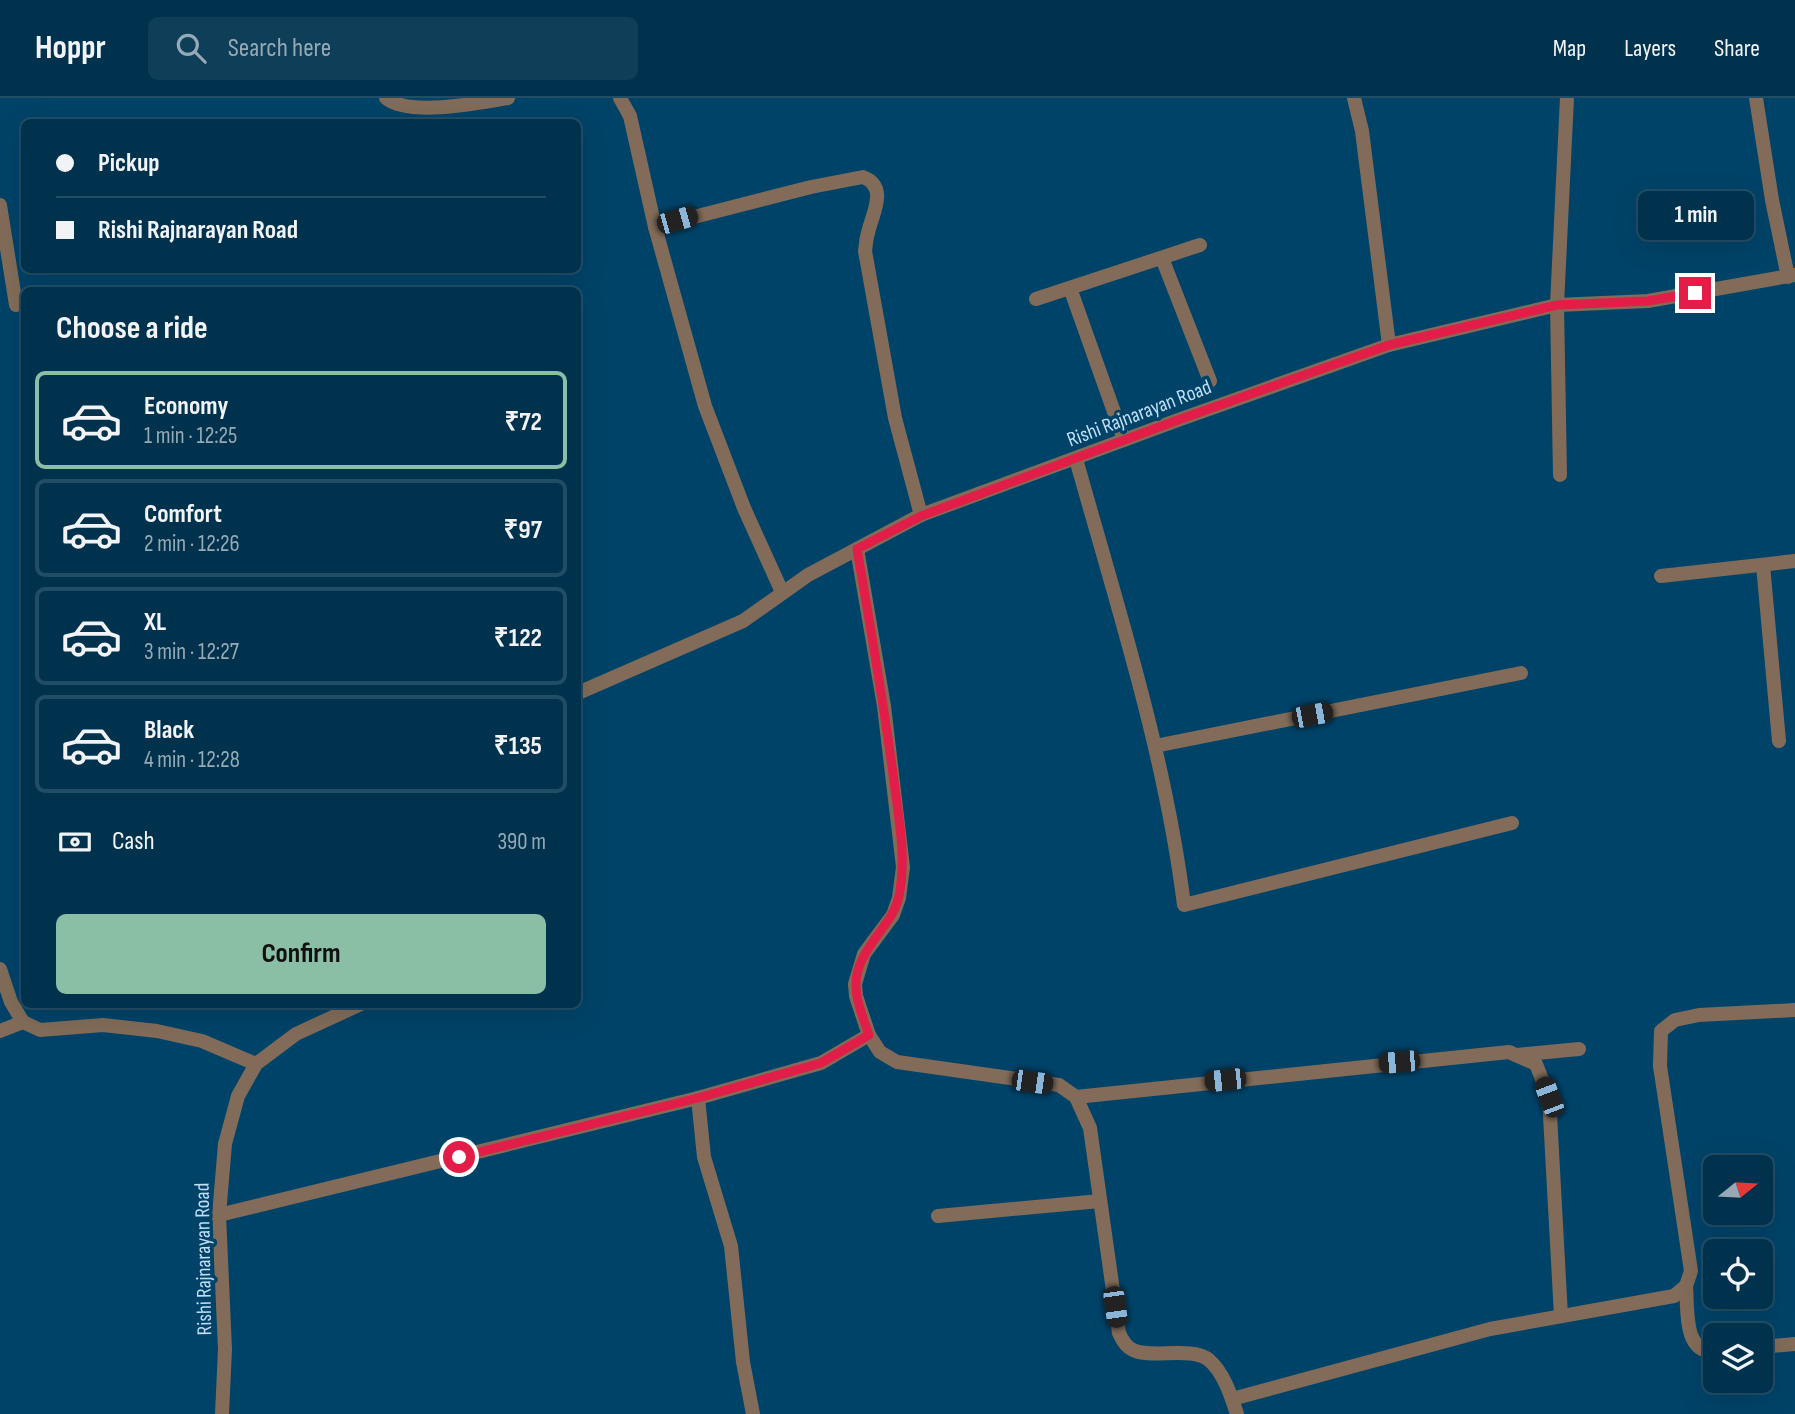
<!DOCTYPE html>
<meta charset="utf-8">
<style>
body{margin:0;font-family:"Sofia Sans Condensed",sans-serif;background:#0e3e58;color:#f1f3f6;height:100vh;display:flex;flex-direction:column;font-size:26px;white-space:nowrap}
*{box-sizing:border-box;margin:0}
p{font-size:23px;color:#95aab6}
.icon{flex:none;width:38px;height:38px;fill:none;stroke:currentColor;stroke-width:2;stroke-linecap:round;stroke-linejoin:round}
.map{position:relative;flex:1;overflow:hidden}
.sheet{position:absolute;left:21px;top:189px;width:560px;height:721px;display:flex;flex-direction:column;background:#00324e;border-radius:10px;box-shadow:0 7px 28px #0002,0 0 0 2px #224d66}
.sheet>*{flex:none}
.top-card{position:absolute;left:21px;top:21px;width:560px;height:154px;border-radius:10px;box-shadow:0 7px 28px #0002,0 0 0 2px #224d66;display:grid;align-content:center;height:154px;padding:0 35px;background:#00324e}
.needle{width:46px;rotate:72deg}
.fabs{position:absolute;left:1703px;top:1057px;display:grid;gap:14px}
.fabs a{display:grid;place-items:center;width:70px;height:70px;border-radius:10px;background:#00324e;box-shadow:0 7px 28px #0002,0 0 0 2px #224d66;font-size:35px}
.end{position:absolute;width:32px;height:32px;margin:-16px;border:9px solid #e11d48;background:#fff;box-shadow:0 0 0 4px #fff}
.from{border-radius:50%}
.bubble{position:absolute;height:49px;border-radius:10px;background:#00324e;box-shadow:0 7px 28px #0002,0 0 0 2px #224d66;font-size:23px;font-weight:700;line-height:49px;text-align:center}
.car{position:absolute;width:21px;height:42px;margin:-21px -10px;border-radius:9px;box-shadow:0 0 5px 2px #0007;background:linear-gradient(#222 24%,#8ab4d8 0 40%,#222 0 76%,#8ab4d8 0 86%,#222 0)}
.top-card b{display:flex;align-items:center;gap:24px;height:66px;font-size:26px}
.top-card b+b{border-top:2px solid #224d66}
.top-card i{width:18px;height:18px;background:#f1f3f6}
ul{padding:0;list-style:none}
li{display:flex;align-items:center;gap:21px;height:98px;margin:0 14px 10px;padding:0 21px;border:4px solid #224d66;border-radius:10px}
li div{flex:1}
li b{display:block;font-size:26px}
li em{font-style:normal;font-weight:700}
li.selected{border-color:#8abfa5}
li>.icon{width:63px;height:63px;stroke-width:1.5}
h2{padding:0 35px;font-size:32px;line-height:84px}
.pay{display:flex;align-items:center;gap:18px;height:77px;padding:0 35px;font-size:26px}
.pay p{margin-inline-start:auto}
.action{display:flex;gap:14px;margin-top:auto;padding:14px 35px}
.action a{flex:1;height:80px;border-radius:10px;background:#8abfa5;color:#111;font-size:28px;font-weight:700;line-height:80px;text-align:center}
header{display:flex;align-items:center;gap:42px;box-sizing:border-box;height:98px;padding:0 35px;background:#00324e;border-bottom:2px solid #224d66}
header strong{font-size:33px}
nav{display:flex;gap:38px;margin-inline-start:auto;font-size:24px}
.search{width:490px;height:63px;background:#0e3e58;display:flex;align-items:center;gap:18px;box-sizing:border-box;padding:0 24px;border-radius:10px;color:#95aab6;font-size:26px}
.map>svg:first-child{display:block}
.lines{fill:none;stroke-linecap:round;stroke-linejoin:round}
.minor{stroke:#826c59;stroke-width:14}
.route{stroke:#e11d48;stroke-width:9}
.labels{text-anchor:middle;stroke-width:7;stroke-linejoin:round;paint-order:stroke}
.street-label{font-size:21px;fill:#c1def4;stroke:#004368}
</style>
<header>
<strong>Hoppr</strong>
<div class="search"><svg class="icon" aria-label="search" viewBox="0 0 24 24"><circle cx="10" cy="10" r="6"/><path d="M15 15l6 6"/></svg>Search here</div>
<nav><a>Map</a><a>Layers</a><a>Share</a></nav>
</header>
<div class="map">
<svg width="1795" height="1316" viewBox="0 0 1795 1316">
<rect width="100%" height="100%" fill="#004368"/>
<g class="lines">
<g class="minor">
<path d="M 386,0 C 408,19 480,5 508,0"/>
<path d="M 620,0 L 630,18 L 655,129 L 705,308 L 744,410 L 782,494"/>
<path d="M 1354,0 L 1362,33 L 1389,247"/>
<path d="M 1756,0 L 1772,102 L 1788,179"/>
<path d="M 0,107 L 16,207"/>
<path d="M 655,129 L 811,89 L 863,79 C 889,89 872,116 868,135 C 866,141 866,147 865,153 L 895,320 L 921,417"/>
<path d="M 1162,160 L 1210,283"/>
<path d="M 1070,190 L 1124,342"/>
<path d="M 1036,201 L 1200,147"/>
<path d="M 1076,361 C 1117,508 1165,655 1184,807 L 1512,725"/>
<path d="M 1560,377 L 1557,207 L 1567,0"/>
<path d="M 857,451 L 884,608 L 903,769 L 899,800 L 893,817 L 864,856 L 855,886 L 856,898 L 869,937 L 880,954 L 897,964 L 1059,987 L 1076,999 L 1090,1030 L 1119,1235 C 1122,1242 1126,1249 1133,1252 C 1151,1261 1192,1248 1209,1262 C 1224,1275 1231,1298 1237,1316"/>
<path d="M 1763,467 L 1779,643"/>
<path d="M 1661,478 L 1795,463"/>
<path d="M 578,595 L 743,523 L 808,477 L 921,417 L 1178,322 L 1389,247 L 1557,207 L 1648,203 L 1795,177"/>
<path d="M 1155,648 L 1521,575"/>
<path d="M 0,871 L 11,904 L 23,924 L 40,932 L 103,927 L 157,933 L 202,943 L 256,966"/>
<path d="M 0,933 L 23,924"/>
<path d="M 1517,957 L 1579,951"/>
<path d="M 1076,999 L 1509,954 L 1536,966 L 1549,999 L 1561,1218"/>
<path d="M 698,1000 L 704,1059 L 731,1148 L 743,1264 L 753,1316"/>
<path d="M 219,1117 L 698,1000 L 821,965 L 869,937"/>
<path d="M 938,1118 L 1100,1103"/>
<path d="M 1686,1188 C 1688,1211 1683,1256 1715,1253"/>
<path d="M 1760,1249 L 1795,1246"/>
<path d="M 1232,1301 L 1490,1231 L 1674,1198 L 1686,1188 L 1691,1173 L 1660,968 L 1661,933 L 1675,922 L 1699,917 L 1795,912"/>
<path d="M 222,1316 L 225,1251 L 219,1117 L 225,1046 L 238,998 L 256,966 L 296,936 L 361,906"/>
</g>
</g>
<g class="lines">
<path class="route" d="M 459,1059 L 698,1000 L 821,965 L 869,937 C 852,890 848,877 879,835 C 888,823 896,812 899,798 C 907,758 898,716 893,676 C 883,601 870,526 857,451 L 921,418 L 1178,322 L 1389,247 L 1557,207 L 1648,203 L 1695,195"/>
</g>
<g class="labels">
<g class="street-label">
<text transform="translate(1139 315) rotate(-21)" y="7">Rishi Rajnarayan Road</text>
<text transform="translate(203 1161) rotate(-91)" y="7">Rishi Rajnarayan Road</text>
</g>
</g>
</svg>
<div class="fabs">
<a><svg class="needle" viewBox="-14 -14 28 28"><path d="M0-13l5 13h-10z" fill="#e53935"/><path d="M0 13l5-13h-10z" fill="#95aab6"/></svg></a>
<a><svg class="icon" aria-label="locate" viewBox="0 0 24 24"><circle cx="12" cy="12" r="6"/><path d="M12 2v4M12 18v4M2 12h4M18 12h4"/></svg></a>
<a><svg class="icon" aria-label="layers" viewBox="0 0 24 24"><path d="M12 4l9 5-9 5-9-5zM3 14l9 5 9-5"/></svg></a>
</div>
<i class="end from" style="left:459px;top:1059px"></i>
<i class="end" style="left:1695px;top:195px"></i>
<div class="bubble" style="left:1638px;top:93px;width:116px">1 min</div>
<i class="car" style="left:677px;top:122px;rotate:74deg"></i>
<i class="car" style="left:1312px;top:617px;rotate:79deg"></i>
<i class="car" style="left:1399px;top:964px;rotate:265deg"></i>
<i class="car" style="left:1225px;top:982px;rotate:264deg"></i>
<i class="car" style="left:1032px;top:984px;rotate:98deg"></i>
<i class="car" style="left:1549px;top:999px;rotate:339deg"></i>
<i class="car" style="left:1115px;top:1209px;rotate:172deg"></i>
<div class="top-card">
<b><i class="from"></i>Pickup</b>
<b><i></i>Rishi Rajnarayan Road</b>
</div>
<section class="sheet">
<h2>Choose a ride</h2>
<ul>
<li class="selected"><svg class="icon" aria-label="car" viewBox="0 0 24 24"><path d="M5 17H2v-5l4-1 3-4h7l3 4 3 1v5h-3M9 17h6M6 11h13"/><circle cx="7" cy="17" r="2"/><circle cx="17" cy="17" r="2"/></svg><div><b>Economy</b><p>1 min · 12:25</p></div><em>₹72</em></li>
<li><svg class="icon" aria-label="car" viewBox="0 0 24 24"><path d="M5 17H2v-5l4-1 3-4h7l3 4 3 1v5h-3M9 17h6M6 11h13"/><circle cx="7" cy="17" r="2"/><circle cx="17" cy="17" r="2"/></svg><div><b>Comfort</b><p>2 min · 12:26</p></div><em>₹97</em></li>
<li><svg class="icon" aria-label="car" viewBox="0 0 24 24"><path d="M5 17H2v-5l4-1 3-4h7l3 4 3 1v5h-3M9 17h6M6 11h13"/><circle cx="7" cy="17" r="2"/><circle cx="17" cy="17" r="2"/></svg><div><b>XL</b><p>3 min · 12:27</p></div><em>₹122</em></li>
<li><svg class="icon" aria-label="car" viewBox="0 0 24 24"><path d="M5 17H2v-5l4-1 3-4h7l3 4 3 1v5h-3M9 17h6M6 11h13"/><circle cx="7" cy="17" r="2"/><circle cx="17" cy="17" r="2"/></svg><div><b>Black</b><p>4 min · 12:28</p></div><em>₹135</em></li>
</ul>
<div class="pay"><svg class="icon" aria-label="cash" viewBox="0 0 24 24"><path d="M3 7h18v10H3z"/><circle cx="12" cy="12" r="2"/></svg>Cash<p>390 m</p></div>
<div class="action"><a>Confirm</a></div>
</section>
</div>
